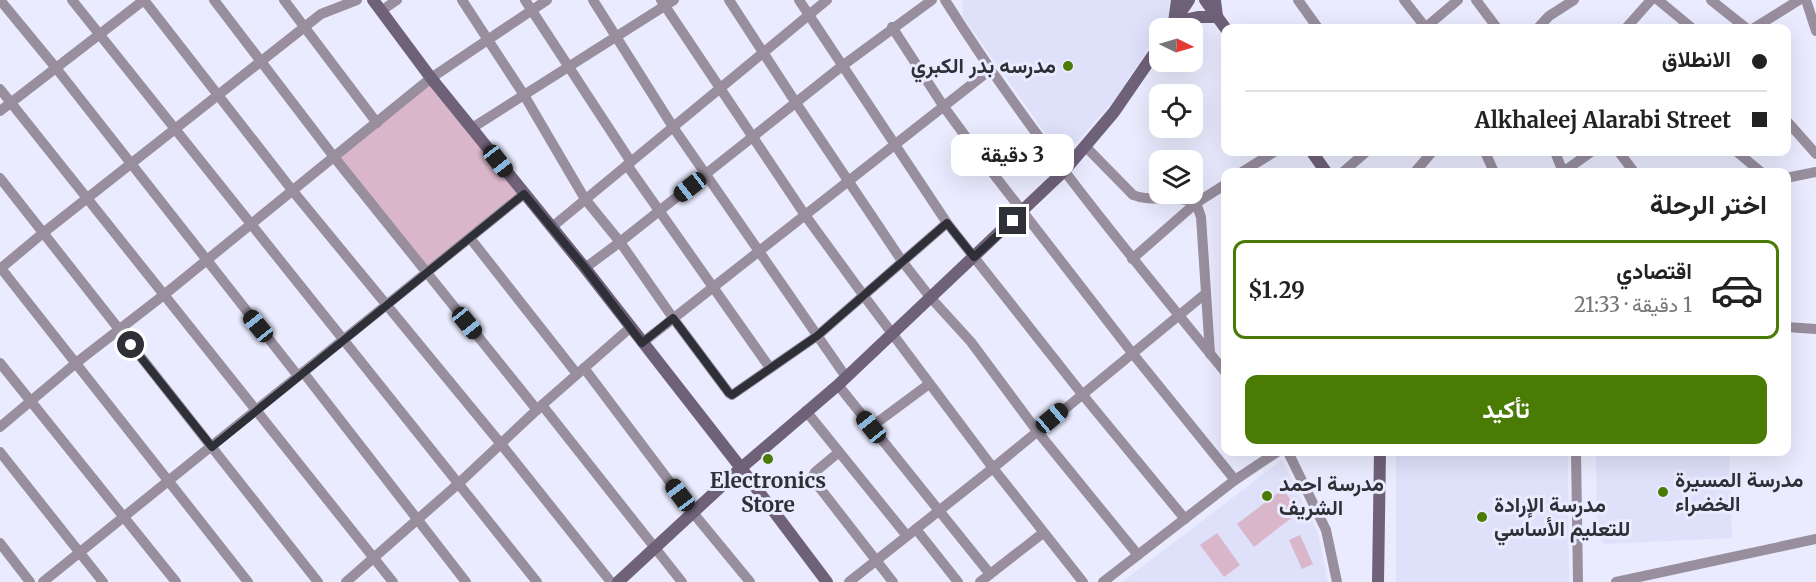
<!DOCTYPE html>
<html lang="ar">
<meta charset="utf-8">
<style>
body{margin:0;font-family:Merriweather,Vazirmatn,serif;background:#f6f6f6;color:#222;direction:rtl;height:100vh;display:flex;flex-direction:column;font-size:22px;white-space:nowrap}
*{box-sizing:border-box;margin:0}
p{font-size:20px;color:#767676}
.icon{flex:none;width:33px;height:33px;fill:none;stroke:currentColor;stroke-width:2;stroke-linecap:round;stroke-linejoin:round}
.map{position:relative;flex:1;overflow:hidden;direction:ltr}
.drawer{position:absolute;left:1221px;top:168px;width:570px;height:288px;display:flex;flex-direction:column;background:#fff;border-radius:12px;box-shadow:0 6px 24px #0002;direction:rtl}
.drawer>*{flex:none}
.guide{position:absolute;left:1221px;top:24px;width:570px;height:132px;border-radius:12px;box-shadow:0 6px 24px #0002;direction:rtl;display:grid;align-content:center;height:132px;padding:0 24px;background:#fff}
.needle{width:39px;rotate:95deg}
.tools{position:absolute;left:1149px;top:18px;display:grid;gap:12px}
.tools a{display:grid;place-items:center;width:54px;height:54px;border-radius:12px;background:#fff;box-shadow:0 6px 24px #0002;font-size:30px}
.end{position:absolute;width:27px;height:27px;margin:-14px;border:8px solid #2f2f37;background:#fff;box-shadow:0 0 0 3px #fff}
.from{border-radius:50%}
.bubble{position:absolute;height:42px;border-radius:12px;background:#fff;box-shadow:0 6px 24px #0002;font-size:20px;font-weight:700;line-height:42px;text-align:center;direction:rtl}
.car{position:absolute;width:18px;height:36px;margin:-18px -9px;border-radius:8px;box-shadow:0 0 4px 2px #0007;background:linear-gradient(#222 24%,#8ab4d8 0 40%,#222 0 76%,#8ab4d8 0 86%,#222 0)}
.guide b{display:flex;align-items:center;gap:21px;height:57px;font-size:22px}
.guide b+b{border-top:2px solid #e0e0e0}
.guide i{width:15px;height:15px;background:#222}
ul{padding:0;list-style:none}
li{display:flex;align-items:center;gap:18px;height:99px;margin:0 12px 9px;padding:0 12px;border:3px solid transparent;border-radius:12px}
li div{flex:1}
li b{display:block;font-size:22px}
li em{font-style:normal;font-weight:700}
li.on{border-color:#4a7b05}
li>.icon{width:54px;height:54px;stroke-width:1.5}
h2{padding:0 24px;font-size:27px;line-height:72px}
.primary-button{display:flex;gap:12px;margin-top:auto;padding:12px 24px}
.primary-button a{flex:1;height:69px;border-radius:12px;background:#4a7b05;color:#fff;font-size:24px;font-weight:700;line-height:69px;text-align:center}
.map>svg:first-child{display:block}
.built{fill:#dfe1fb}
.green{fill:#d9b6c9}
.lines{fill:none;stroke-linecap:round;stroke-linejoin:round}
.street{stroke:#988e9e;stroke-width:10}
.secondary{stroke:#6f6178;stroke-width:12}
.route{stroke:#2f2f37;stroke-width:8}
.poi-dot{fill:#4a7b05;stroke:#eaebfe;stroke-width:2}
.labels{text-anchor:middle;stroke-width:6;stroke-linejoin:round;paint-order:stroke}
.poi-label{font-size:21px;font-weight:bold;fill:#2f2f37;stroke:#eaebfe;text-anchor:start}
</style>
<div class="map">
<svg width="1816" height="582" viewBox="0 0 1816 582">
<rect width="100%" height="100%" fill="#eaebfe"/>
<g class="built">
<path d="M 962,0 L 1170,0 L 1169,18 L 1162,28 L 1160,28 L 1159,32 L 1115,99 L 1063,158 L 963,17 Z"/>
<path d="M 1396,452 L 1568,452 L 1569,582 L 1396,582 Z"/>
<path d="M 1596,452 L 1729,452 L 1732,538 L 1604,544 L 1597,533 Z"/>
<path d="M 1282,460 L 1318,533 L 1328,582 L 1122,582 Z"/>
</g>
<g class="green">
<path d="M 431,78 L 524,195 L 427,273 L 335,157 Z"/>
<path d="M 1283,489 L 1299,512 L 1254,547 L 1237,524 Z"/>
<path d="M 1217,533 L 1240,565 L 1224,577 L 1200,545 Z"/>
<path d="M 1300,535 L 1313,564 L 1302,569 L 1289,540 Z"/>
</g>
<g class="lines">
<g class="street">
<path d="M 0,0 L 56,68 L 298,376"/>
<path d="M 72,0 L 537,582"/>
<path d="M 144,0 L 292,190 L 501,444 L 611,582"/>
<path d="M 214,0 L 334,157 L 537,410"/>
<path d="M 284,0 L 377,123"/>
<path d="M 462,0 L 524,95 L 585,199 L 620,242 L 673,318 L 729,393 L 732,395 L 817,336 L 947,223"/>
<path d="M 525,0 L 631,162"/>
<path d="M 593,0 L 673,127 L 846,377"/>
<path d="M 661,0 L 805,215 L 864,296 L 993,468 L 1083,582"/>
<path d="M 729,0 L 796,103 L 902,261 L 930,297 L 971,342 L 1037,431 L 1138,555"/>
<path d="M 799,0 L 947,223 L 1082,394 L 1185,519"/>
<path d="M 945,0 C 1028,132 1127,252 1226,373"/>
<path d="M 1298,0 L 1318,28"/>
<path d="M 1404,0 L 1426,28"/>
<path d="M 1476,0 L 1497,28"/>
<path d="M 1658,0 L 1692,28"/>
<path d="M 1711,0 L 1746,28"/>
<path d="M 1806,0 L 1816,31"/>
<path d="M 381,11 L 397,0"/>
<path d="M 892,27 L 944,107 L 985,163 L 1133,354 L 1235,480"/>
<path d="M 1425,28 L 1458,0"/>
<path d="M 1538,28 L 1549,16 L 1574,0"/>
<path d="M 1626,28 L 1651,0"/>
<path d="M 1754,28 L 1799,0"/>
<path d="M 0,89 L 393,582"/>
<path d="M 0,111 L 144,0"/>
<path d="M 1786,120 L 1816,154"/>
<path d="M 472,128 L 674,0"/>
<path d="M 1086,147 L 1133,195 C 1152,203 1176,194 1196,203 L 1132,259"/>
<path d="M 1485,152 L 1494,172"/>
<path d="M 1555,152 L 1563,172"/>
<path d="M 1619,152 L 1634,172"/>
<path d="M 1737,152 L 1761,172"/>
<path d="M 627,165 L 770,368"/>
<path d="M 1242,172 L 1274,152"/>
<path d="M 1343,172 L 1366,152"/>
<path d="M 1415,172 L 1432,152"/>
<path d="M 1563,172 L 1591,152"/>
<path d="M 0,178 L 318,582"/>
<path d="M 1786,178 L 1816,172"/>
<path d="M 552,227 L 827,0"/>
<path d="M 470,238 L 577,374"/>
<path d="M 0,267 L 248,582"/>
<path d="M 585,268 L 620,242 L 842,66 L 932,0"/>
<path d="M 0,269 L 43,233 L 321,14 L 357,0"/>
<path d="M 1786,327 L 1816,329"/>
<path d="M 642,343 L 990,70"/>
<path d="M 1210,354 L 1201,217 L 1196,203 L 1226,184"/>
<path d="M 0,363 L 176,582"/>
<path d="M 584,368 L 694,514 L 750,582"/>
<path d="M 303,372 L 466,582"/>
<path d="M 838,385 L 990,574"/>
<path d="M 542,405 L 682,582"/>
<path d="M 806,411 L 907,536"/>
<path d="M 0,427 L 76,363 L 165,294 L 431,78 L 547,0"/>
<path d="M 871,427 L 929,384"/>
<path d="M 0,452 L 103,582"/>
<path d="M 839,452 L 815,472 L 812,478 L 893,582"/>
<path d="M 1288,452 L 1326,530 L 1337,582"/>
<path d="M 1576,452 L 1578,582"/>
<path d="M 916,529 L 958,582"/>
<path d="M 0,543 L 30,582"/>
<path d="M 43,582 L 524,194"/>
<path d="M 346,582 L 458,484 L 542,405 L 631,327"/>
<path d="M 849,582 L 993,468 L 1205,294"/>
<path d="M 980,582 L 1043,533"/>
<path d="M 1103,582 L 1235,480 L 1277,452"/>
<path d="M 1616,582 L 1816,539"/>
</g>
<g class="secondary">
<path d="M 373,0 L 431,78 L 585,268 L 741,468 L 827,582"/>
<path d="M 1177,0 L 1174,22 L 1198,17 L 1217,17 L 1215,0"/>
<path d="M 1205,0 L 1226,29"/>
<path d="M 1176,19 L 1189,0"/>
<path d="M 1312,152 L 1326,172"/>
<path d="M 618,582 L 741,468 L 838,385 L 1064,171 L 1114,112 L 1160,45"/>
<path d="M 1378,582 L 1380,452"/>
</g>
</g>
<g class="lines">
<path class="route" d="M 131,345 L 212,447 L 524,194 L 585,268 L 642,343 L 673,318 L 729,393 L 732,395 L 817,336 L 947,223 L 974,257 L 1013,221"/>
</g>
<g class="poi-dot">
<circle cx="1068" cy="66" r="6"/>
<circle cx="768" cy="459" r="6"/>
<circle cx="1663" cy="492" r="6"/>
<circle cx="1267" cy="496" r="6"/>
<circle cx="1482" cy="517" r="6"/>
</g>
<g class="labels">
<g class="poi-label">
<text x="1056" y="73" text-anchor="end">مدرسه بدر الكبري</text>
<text x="1675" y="487">مدرسة المسيرة<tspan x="1675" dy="24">الخضراء</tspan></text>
<text x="768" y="488" text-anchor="middle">Electronics<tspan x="768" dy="24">Store</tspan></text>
<text x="1279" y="491">مدرسة احمد<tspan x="1279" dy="24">الشريف</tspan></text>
<text x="1494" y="512">مدرسة الإرادة<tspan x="1494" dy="24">للتعليم الأساسي</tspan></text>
</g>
</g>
</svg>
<div class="tools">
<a><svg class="needle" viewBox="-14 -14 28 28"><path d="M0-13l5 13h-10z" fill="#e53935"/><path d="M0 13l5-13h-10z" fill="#767676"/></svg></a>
<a><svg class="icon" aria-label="locate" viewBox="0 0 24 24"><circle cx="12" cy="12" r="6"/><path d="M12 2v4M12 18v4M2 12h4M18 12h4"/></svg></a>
<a><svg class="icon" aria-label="layers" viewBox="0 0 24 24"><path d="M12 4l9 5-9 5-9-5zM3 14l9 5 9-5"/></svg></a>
</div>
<i class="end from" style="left:131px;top:345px"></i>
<i class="end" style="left:1013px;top:221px"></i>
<div class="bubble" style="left:951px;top:134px;width:123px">3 دقيقة</div>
<i class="car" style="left:498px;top:161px;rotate:142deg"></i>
<i class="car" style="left:690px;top:187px;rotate:232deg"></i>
<i class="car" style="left:467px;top:323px;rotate:141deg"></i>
<i class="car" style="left:258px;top:326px;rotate:321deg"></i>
<i class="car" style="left:1052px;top:418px;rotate:50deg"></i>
<i class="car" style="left:871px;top:427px;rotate:321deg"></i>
<i class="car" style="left:680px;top:495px;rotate:323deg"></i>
<div class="guide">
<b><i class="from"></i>الانطلاق</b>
<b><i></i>Alkhaleej Alarabi Street</b>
</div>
<section class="drawer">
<h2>اختر الرحلة</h2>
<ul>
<li class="on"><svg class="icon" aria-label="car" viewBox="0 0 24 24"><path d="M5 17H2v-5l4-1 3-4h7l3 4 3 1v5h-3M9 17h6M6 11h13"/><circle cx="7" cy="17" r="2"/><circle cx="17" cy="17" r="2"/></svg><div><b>اقتصادي</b><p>1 دقيقة · 21:33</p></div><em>$1.29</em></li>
</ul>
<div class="primary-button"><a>تأكيد</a></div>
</section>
</div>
